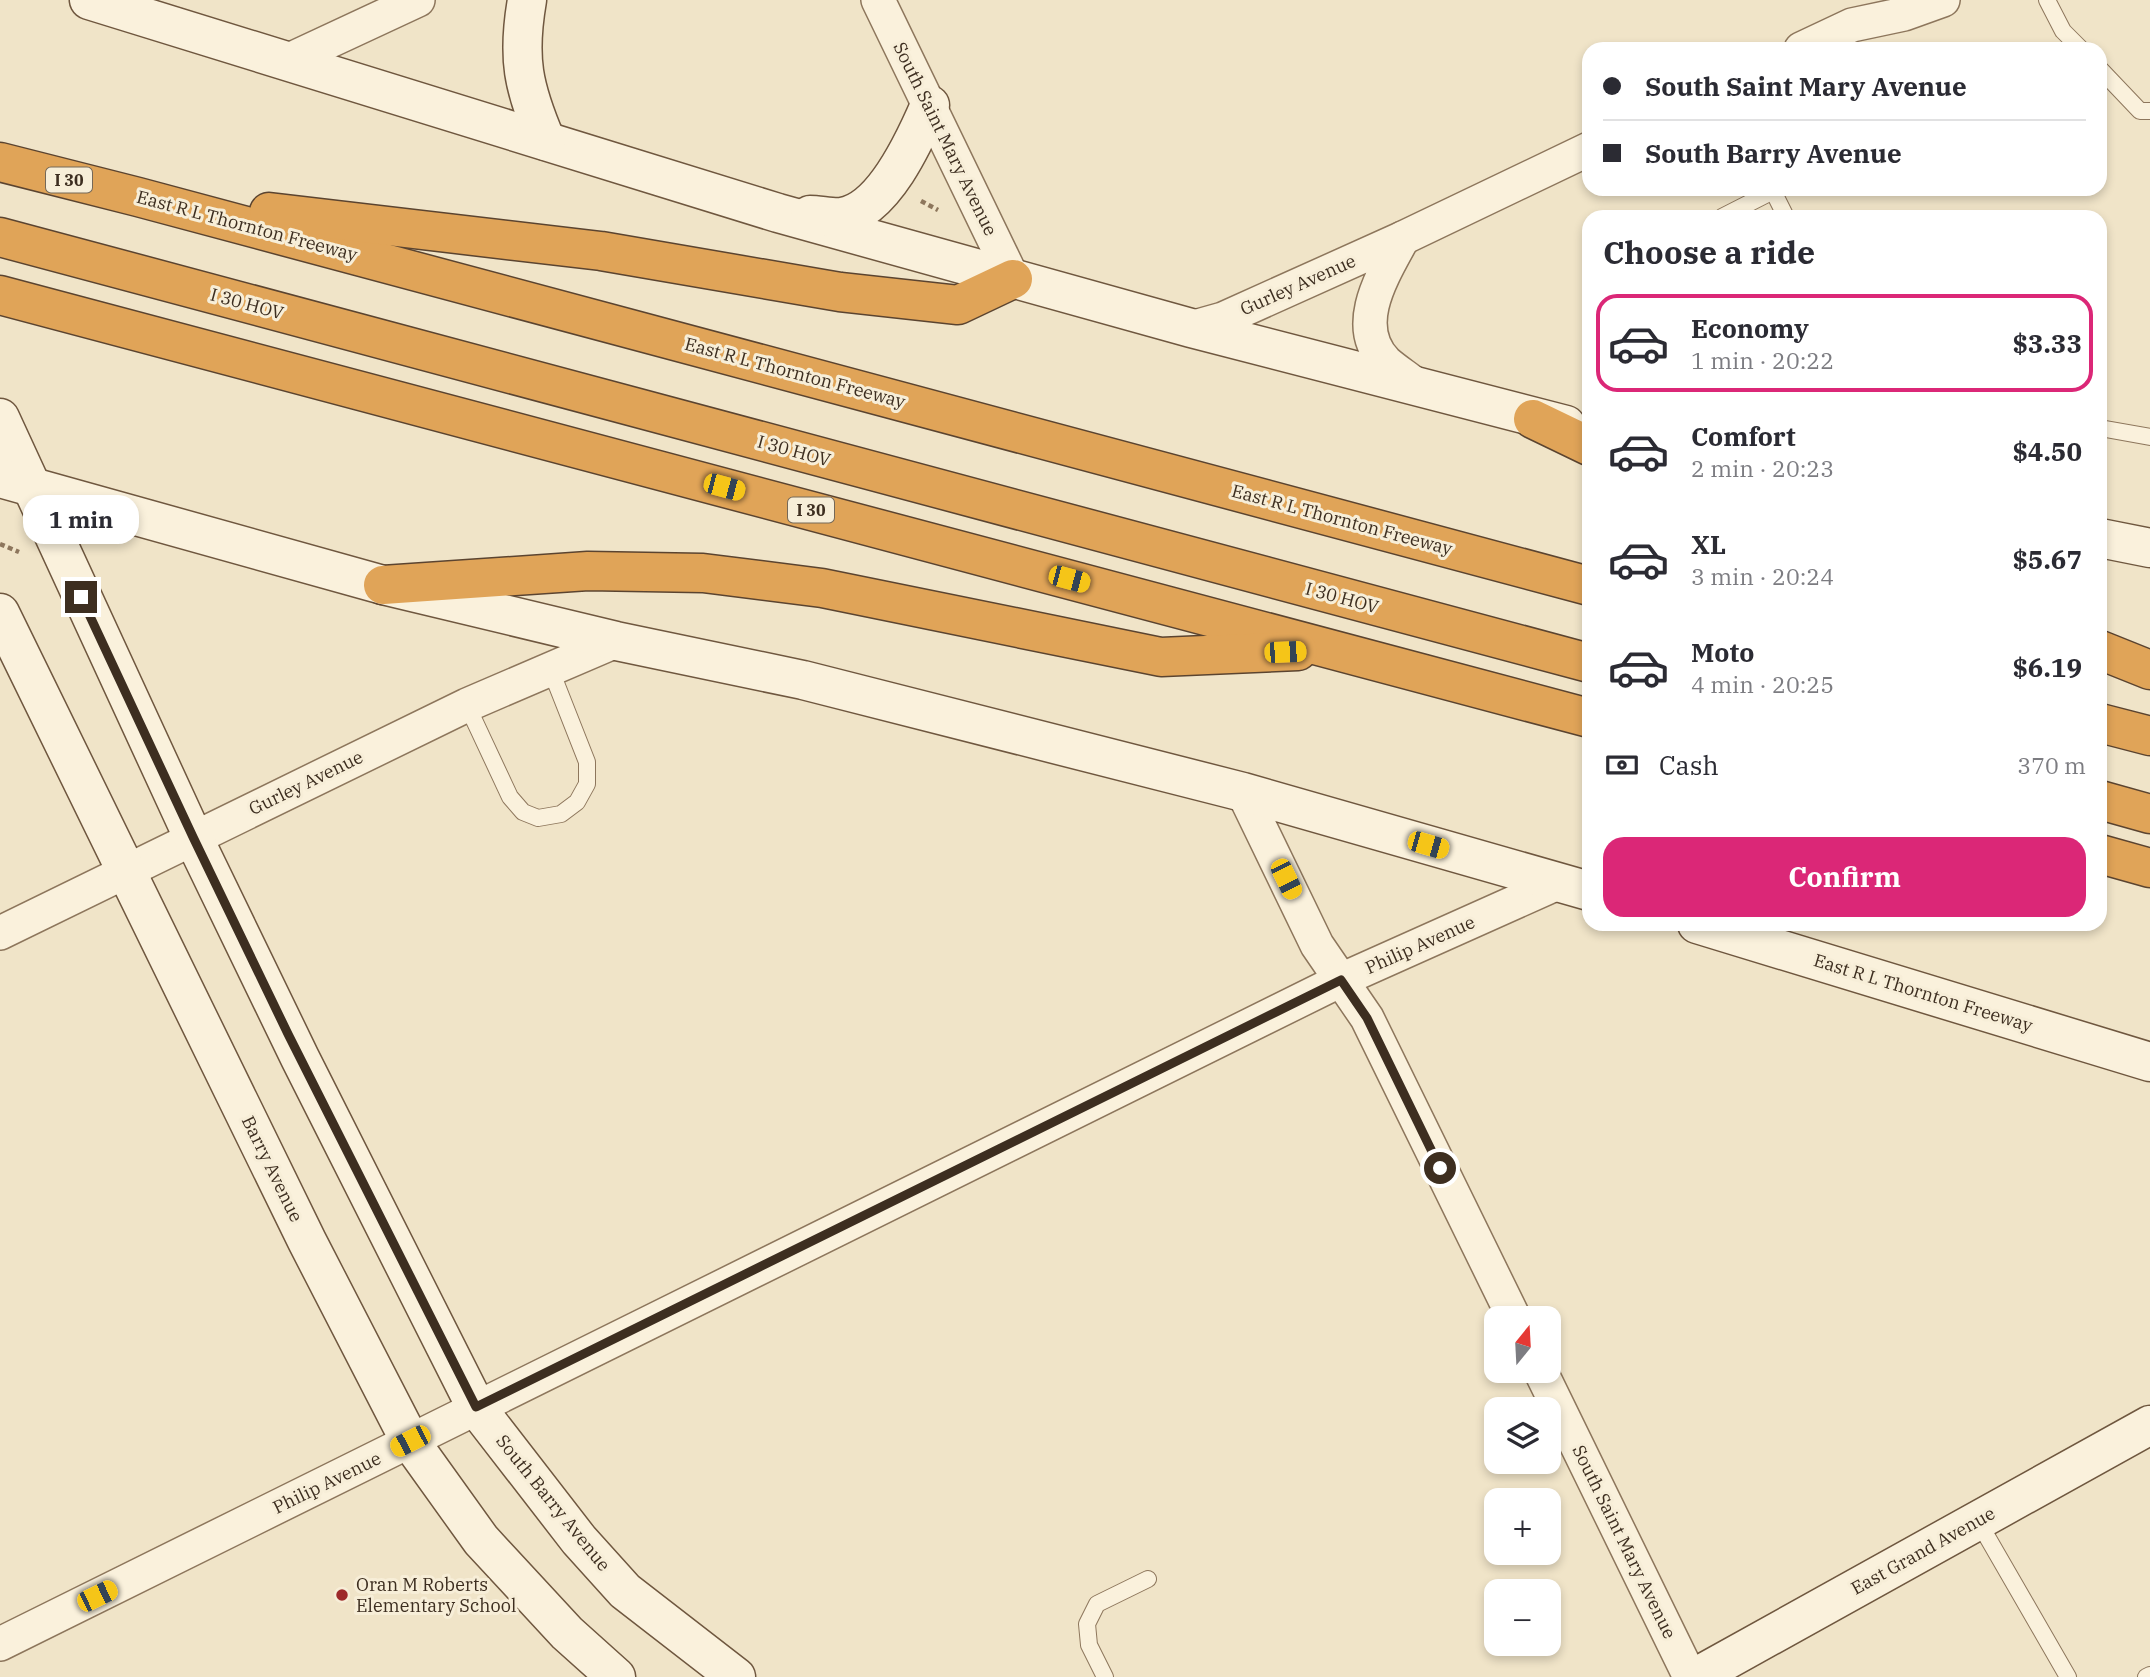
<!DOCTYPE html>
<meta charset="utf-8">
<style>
body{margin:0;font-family:"IBM Plex Serif",serif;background:#f2f2f3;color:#2b2b33;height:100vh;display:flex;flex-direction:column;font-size:26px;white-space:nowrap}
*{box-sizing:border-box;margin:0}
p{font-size:23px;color:#7c7c81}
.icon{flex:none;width:38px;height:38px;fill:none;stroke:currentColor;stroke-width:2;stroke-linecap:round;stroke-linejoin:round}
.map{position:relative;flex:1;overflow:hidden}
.details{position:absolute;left:1582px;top:210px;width:525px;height:721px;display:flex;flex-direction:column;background:#fff;border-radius:21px;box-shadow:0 4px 10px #0003}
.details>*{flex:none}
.top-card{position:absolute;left:1582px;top:42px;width:525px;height:154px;border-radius:21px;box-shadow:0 4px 10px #0003;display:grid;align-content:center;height:154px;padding:0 21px;background:#fff}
.needle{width:46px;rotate:18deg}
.controls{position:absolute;left:1484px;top:1306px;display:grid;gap:14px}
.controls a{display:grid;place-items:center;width:77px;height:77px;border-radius:14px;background:#fff;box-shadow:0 4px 10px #0003;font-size:35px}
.end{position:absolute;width:32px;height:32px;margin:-16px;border:9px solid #3d2e20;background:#fff;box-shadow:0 0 0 4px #fff}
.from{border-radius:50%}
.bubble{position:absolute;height:49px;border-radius:21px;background:#fff;box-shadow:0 4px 10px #0003;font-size:23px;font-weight:700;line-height:49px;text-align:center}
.car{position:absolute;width:21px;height:42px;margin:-21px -10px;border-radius:9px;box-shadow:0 0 5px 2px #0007;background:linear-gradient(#f5c518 24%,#345 0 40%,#f5c518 0 76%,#345 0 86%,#f5c518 0)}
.top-card b{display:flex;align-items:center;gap:24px;height:66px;font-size:26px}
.top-card b+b{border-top:2px solid #e1e1e2}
.top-card i{width:18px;height:18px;background:#2b2b33}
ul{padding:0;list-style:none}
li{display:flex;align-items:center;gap:21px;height:98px;margin:0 14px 10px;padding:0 7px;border:4px solid transparent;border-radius:21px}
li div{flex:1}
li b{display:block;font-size:26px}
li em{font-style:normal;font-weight:700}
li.current{border-color:#db2777}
li>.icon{width:63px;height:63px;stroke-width:1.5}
h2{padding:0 21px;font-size:32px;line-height:84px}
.pay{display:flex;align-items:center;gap:18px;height:77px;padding:0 21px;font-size:26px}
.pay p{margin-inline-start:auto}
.primary-button{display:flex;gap:14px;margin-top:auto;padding:14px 21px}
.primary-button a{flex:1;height:80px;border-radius:21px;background:#db2777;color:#fff;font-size:28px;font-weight:700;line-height:80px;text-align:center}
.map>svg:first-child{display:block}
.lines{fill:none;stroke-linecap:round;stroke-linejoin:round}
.lane-casing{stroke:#8d765c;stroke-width:18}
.street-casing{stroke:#8d765c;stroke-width:36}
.secondary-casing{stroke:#6f573f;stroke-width:41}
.highway-casing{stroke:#5b4430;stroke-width:41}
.path{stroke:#8d765c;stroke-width:4.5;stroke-dasharray:5 3.5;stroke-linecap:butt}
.lane{stroke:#faf1dc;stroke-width:16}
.street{stroke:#faf1dc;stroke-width:33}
.secondary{stroke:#faf1dc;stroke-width:38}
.highway{stroke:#e0a458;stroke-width:38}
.route{stroke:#3d2e20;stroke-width:9}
.poi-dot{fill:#9e2a2b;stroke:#f7eed8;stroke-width:2.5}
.labels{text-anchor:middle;stroke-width:6;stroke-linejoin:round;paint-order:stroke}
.shield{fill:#f7eed8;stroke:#756857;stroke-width:2}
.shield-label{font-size:16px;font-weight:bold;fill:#3d2e20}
.street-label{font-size:18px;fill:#3d2e20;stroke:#f7eed8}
.poi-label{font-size:18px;fill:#3d2e20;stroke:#f7eed8;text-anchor:start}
</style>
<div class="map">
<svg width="2150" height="1677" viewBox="0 0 2150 1677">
<rect width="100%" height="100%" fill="#f0e4c8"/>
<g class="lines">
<g class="lane-casing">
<g id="lane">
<path d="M 2047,0 L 2063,31 L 2081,49"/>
<path d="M 2100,69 L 2140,111 L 2150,111"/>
<path d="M 1772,189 L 1786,217"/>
<path d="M 1722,217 L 1773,191"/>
<path d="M 2100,428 L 2150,437"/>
<path d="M 467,705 L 510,797 L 523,812 L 538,818 L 561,814 L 577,802 L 587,784 L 587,762 L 550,668"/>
<path d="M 1978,1521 L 2068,1677"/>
<path d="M 1105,1677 L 1089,1645 L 1087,1624 L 1097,1604 L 1148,1579"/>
<path d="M 2146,1677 L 2150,1675"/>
</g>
</g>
<g class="street-casing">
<g id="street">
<path d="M 878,0 L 1013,279"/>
<path d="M 1801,49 L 1852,25 L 1904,14 L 1943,0"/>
<path d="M 287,61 L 418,0"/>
<path d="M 1403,238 L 1589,149"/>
<path d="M 1191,328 L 1223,319 L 1403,238 C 1383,275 1350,326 1386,362 C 1395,370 1406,377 1416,385"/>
<path d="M 1243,792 L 1317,945 L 1367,1018 L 1514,1318"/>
<path d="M 0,933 L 467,705 L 616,641"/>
<path d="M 1540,1370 L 1690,1677"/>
<path d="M 0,1644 L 1341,980 L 1560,882"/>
</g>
</g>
<g class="secondary-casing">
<g id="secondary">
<path d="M 89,0 L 778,213 L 1191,328 L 1566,425"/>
<path d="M 527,0 C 517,58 523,87 546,141"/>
<path d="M 810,215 C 820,215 832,218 842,217 C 884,210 915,140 930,105"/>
<path d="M 0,418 L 193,837 L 300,1058 L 476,1407 L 579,1540 L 625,1591 L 736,1677"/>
<path d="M 0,478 L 383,585 L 616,641 L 803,680 L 1243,792 L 1589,891"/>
<path d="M 2100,538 L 2150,548"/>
<path d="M 0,613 L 307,1241 L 410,1441 L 481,1540 L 567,1633 L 616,1677"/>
<path d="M 1697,924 L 2150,1062"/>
<path d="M 1696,1677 L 2150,1425"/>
</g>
</g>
<g class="highway-casing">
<g id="highway">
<path d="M 0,162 L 138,197 L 1589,586"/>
<path d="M 269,212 L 601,251 L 840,292 L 958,305 L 1013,279"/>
<path d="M 0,237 L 1589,663"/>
<path d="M 0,295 L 1589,718"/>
<path d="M 1533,419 L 1589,446"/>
<path d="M 383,585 L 588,571 L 703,573 L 822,588 L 1161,657 L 1298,651"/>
<path d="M 2100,650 L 2150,670"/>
<path d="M 2100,723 L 2150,736"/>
<path d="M 2100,800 L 2150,814"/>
<path d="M 2100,854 L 2150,868"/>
</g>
</g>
<g class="path">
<path d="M 921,201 L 938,210"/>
<path d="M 0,544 L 19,552"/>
</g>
<use href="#lane" class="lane"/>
<use href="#street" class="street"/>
<use href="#secondary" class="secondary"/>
<use href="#highway" class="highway"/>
</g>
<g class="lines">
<path class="route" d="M 81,597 L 193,837 L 288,1034 L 476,1407 L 1341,980 L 1367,1018 L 1440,1168"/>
</g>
<circle class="poi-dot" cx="342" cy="1595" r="7"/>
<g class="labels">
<g class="shield">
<rect x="46" y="167.5" width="46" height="25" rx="5"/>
<rect x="788" y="497.5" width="46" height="25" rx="5"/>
</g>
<g class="shield-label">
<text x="69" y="186">I 30</text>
<text x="811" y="516">I 30</text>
</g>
<g class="street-label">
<text transform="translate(945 139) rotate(64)" y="6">South Saint Mary Avenue</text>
<text transform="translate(247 226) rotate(15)" y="6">East R L Thornton Freeway</text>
<text transform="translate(1298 285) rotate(-24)" y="6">Gurley Avenue</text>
<text transform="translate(247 304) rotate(15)" y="6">I 30 HOV</text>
<text transform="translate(795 373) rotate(15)" y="6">East R L Thornton Freeway</text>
<text transform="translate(794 451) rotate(15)" y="6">I 30 HOV</text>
<text transform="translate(1342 520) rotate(15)" y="6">East R L Thornton Freeway</text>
<text transform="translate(1342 598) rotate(15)" y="6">I 30 HOV</text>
<text transform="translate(306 783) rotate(-26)" y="6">Gurley Avenue</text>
<text transform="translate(1420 945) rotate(-24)" y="6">Philip Avenue</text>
<text transform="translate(1923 993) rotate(17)" y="6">East R L Thornton Freeway</text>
<text transform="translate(272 1169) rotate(64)" y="6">Barry Avenue</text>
<text transform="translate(327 1483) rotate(-26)" y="6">Philip Avenue</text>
<text transform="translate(553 1503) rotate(51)" y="6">South Barry Avenue</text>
<text transform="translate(1624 1542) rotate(64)" y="6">South Saint Mary Avenue</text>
<text transform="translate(1923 1551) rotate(-29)" y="6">East Grand Avenue</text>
</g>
<g class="poi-label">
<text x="356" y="1591">Oran M Roberts<tspan x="356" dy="21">Elementary School</tspan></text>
</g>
</g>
</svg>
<div class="controls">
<a><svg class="needle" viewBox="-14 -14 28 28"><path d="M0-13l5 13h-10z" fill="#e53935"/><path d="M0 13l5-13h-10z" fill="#7c7c81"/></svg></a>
<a><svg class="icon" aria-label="layers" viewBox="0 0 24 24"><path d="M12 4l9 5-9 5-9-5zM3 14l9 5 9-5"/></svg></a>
<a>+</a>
<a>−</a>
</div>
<i class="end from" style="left:1440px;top:1168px"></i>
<i class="end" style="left:81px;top:597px"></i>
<div class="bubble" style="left:23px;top:495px;width:116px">1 min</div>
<i class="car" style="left:724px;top:487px;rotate:105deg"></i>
<i class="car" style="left:1069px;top:579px;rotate:105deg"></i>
<i class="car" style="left:1285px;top:652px;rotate:88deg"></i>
<i class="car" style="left:1428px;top:845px;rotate:106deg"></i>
<i class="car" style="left:1286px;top:879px;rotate:154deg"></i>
<i class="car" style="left:410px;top:1441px;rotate:243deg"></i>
<i class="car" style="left:97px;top:1596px;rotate:64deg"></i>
<div class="top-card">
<b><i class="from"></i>South Saint Mary Avenue</b>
<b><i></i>South Barry Avenue</b>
</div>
<section class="details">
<h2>Choose a ride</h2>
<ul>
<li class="current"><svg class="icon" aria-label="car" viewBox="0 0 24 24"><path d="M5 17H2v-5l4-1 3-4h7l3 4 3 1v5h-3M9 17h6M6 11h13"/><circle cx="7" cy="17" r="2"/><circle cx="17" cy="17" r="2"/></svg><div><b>Economy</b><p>1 min · 20:22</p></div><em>$3.33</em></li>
<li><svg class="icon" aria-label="car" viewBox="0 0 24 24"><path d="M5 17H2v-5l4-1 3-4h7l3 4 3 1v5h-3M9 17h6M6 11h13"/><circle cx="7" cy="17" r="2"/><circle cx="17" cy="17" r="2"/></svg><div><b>Comfort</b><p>2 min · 20:23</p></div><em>$4.50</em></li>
<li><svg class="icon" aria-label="car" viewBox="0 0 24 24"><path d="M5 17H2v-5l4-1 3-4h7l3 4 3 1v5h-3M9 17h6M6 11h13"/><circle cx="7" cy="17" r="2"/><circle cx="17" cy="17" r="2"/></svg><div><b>XL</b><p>3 min · 20:24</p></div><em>$5.67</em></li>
<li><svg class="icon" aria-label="car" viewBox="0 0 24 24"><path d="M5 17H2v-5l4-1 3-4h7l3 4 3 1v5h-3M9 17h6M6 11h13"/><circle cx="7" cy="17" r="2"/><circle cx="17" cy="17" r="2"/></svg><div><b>Moto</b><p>4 min · 20:25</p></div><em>$6.19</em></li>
</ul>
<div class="pay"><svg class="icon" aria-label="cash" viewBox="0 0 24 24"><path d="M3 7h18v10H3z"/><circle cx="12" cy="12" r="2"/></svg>Cash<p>370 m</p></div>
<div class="primary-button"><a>Confirm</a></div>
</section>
</div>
